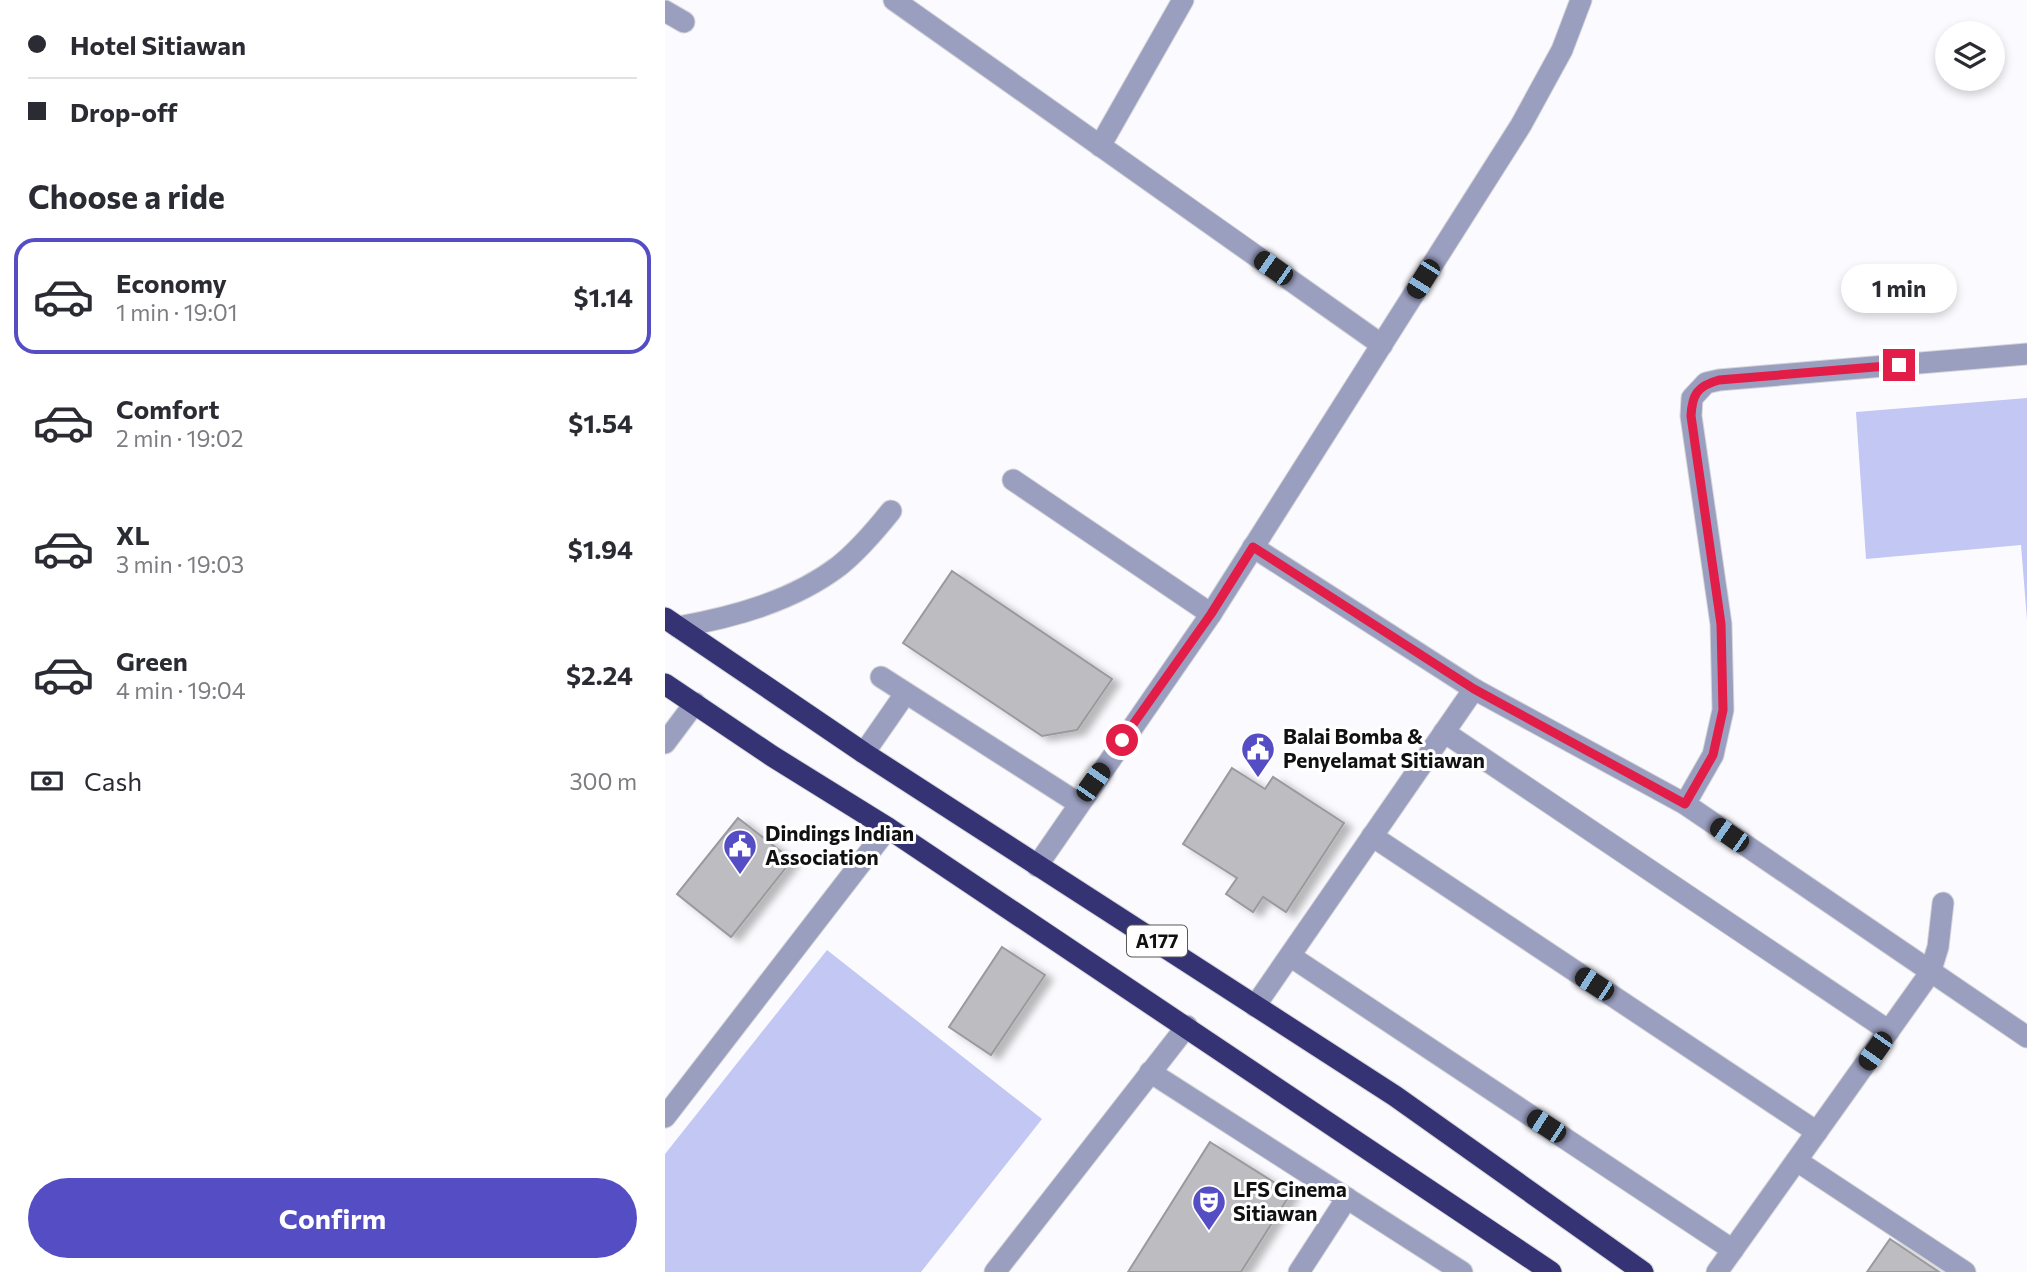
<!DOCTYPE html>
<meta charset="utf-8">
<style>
body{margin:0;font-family:Commissioner,sans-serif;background:#f7f7f7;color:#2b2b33;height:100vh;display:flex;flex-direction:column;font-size:26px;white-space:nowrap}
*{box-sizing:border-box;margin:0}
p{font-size:23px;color:#7c7c81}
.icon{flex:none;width:38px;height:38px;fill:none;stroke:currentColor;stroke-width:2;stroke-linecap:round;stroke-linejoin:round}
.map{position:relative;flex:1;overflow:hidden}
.side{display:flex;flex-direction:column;background:#fff;width:665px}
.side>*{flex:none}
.hud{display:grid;align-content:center;height:154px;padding:0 28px;background:#fff}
.buttons{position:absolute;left:1270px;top:21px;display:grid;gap:14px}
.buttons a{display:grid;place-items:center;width:70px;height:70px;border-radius:50%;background:#fff;box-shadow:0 4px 10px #0003;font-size:35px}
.end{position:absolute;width:32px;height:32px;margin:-16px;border:9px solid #e11d48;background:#fff;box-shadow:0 0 0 4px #fff}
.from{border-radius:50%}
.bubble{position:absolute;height:49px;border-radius:24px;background:#fff;box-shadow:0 4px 10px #0003;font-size:23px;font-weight:700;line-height:49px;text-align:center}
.car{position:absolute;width:21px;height:42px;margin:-21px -10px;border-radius:9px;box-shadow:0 0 5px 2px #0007;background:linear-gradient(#222 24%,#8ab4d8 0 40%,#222 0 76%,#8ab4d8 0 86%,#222 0)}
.hud b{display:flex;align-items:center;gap:24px;height:66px;font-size:26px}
.hud b+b{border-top:2px solid #e1e1e2}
.hud i{width:18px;height:18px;background:#2b2b33}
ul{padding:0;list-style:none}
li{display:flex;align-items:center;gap:21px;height:116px;margin:0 14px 10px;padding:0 14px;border:4px solid transparent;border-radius:21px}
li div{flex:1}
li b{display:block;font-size:26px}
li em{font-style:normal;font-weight:700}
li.selected{border-color:#554dc4}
li>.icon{width:63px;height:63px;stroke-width:1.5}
h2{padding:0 28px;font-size:32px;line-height:84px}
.pay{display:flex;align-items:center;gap:18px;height:77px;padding:0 28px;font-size:26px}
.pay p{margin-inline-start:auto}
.cta{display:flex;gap:14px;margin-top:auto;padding:14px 28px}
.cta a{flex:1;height:80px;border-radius:42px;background:#554dc4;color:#fff;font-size:28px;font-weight:700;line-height:80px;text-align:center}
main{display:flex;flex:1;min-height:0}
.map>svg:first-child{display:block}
.green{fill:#c3c7f4}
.building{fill:#bdbdc1;stroke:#9a9a9e;stroke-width:2;filter:url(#shadow)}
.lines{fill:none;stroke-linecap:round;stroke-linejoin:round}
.minor-casing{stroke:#d6d6d9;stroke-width:23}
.highway-casing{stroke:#d6d6d9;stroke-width:23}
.minor{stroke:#9a9ebf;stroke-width:21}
.highway{stroke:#353374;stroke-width:21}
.route{stroke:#e11d48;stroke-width:9}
.labels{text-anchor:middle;stroke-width:6;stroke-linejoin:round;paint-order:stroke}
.shield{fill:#fff;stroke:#585859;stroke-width:2}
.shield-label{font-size:19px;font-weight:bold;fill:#111112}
.poi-label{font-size:21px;font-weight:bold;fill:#111112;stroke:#fff;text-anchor:start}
</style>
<main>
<section class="side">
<div class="hud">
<b><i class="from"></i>Hotel Sitiawan</b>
<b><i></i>Drop-off</b>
</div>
<h2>Choose a ride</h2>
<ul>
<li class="selected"><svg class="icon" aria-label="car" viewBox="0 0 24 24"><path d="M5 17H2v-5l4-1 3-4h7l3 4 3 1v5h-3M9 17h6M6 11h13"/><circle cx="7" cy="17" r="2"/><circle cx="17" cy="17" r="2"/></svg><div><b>Economy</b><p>1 min · 19:01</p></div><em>$1.14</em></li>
<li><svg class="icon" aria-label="car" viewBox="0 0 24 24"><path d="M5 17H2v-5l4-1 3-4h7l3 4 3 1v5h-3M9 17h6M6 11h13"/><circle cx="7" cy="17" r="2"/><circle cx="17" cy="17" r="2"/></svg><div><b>Comfort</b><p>2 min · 19:02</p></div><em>$1.54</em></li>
<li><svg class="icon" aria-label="car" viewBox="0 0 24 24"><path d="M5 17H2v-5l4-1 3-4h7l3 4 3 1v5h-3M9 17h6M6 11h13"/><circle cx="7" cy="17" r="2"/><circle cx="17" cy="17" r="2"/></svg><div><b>XL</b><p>3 min · 19:03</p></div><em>$1.94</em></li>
<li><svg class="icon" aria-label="car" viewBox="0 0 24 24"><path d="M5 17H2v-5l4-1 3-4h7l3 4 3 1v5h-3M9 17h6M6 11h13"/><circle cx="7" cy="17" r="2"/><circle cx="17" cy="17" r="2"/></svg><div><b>Green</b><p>4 min · 19:04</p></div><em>$2.24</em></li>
</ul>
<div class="pay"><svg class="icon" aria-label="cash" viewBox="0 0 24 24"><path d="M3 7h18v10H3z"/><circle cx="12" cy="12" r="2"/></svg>Cash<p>300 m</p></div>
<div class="cta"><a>Confirm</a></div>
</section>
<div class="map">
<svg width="1362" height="1272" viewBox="0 0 1362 1272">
<defs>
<filter id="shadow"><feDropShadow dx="8" dy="4.5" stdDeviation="3.5" flood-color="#0004"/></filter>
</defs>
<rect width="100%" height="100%" fill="#fbfbff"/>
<g class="green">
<path d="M 1362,398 L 1362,620 L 1356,545 L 1201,559 L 1191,412 Z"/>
<path d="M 162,950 L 377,1119 L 256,1272 L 0,1272 L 0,1154 Z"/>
</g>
<g class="building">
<path d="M 287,571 L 447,679 L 412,730 L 377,736 L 238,643 Z"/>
<path d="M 567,768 L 600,789 L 608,777 L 679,823 L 621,912 L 598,897 L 588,912 L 561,894 L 572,878 L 518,844 Z"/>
<path d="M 73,818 L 127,860 L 66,937 L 12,894 Z"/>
<path d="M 337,947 L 380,975 L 326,1055 L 284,1027 Z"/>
<path d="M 545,1142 L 626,1193 L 576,1272 L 463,1272 Z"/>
<path d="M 1225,1239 L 1274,1272 L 1202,1272 Z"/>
</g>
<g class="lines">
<g class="minor-casing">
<g id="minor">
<path d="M 229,0 L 717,345"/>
<path d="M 0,11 L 19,22"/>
<path d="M 435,146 L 518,0"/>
<path d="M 348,480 L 546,614"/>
<path d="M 588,547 L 809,689 L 1020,804 L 1362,1037"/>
<path d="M 13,627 C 69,617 128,601 174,566 C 194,550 210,531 226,511"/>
<path d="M 216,677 L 413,803"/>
<path d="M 779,732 L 1224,1031"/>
<path d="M 0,743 L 30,703"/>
<path d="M 199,753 L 240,694"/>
<path d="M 1020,804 L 1048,755 L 1058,710 L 1056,624 L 1026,416 L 1027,398 L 1041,383 L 1054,380 L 1362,354"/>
<path d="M 707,836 L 1152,1132"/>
<path d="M 372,866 L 546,614 L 856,125 L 897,50 L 916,0"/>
<path d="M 625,956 L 1068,1250"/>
<path d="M 590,1006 L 809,689"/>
<path d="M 485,1072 L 797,1272"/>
<path d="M 0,1117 L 223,828"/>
<path d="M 1132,1161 L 1300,1272"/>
<path d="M 330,1272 L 522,1026"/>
<path d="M 634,1272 L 682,1198"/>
<path d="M 1052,1272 L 1265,973 L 1273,947 L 1278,903"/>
</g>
</g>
<g class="highway-casing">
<g id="highway">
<path d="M 0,618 L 199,753 L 730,1096 L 978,1272"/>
<path d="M 0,684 L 107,756 L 223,828 L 886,1272"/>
</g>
</g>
<use href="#minor" class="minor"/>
<use href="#highway" class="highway"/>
</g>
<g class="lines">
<path class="route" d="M 457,740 L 546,614 L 588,547 L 809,689 L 1020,804 L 1048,755 L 1058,710 L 1056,624 L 1026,416 C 1027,395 1032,386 1054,380 L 1234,365"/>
</g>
<defs>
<g id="civic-pin" transform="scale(1.75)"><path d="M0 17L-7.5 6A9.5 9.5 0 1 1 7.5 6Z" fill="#554dc4" stroke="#fff"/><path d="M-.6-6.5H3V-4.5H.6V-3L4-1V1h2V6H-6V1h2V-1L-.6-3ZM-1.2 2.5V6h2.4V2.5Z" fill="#fff"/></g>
<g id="theatre-pin" transform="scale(1.75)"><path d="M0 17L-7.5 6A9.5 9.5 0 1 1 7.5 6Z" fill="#554dc4" stroke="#fff"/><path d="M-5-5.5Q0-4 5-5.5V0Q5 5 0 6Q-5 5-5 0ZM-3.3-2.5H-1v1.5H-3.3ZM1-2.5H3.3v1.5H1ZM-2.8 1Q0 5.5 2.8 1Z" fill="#fff"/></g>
</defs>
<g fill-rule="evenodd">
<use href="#civic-pin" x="593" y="749"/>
<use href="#civic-pin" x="75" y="846"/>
<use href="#theatre-pin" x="544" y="1202"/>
</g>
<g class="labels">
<rect class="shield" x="462" y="925.5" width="60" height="31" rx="5"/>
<g class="shield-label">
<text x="492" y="948">A177</text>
</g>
<g class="poi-label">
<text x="618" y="744">Balai Bomba &amp;<tspan x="618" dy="24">Penyelamat Sitiawan</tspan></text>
<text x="100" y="841">Dindings Indian<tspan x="100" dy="24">Association</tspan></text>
<text x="568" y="1197">LFS Cinema<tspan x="568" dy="24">Sitiawan</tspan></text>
</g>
</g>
</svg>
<div class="buttons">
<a><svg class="icon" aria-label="layers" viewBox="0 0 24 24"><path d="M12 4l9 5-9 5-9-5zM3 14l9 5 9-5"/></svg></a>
</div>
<i class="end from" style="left:457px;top:740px"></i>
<i class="end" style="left:1234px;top:365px"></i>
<div class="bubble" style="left:1176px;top:264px;width:116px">1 min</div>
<i class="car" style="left:608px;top:268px;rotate:305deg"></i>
<i class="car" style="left:758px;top:279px;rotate:212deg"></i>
<i class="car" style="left:428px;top:782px;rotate:35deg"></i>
<i class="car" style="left:1064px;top:835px;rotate:305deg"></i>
<i class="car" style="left:929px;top:984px;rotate:303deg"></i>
<i class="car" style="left:1210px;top:1051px;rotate:215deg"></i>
<i class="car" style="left:881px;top:1126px;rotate:303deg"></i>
</div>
</main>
